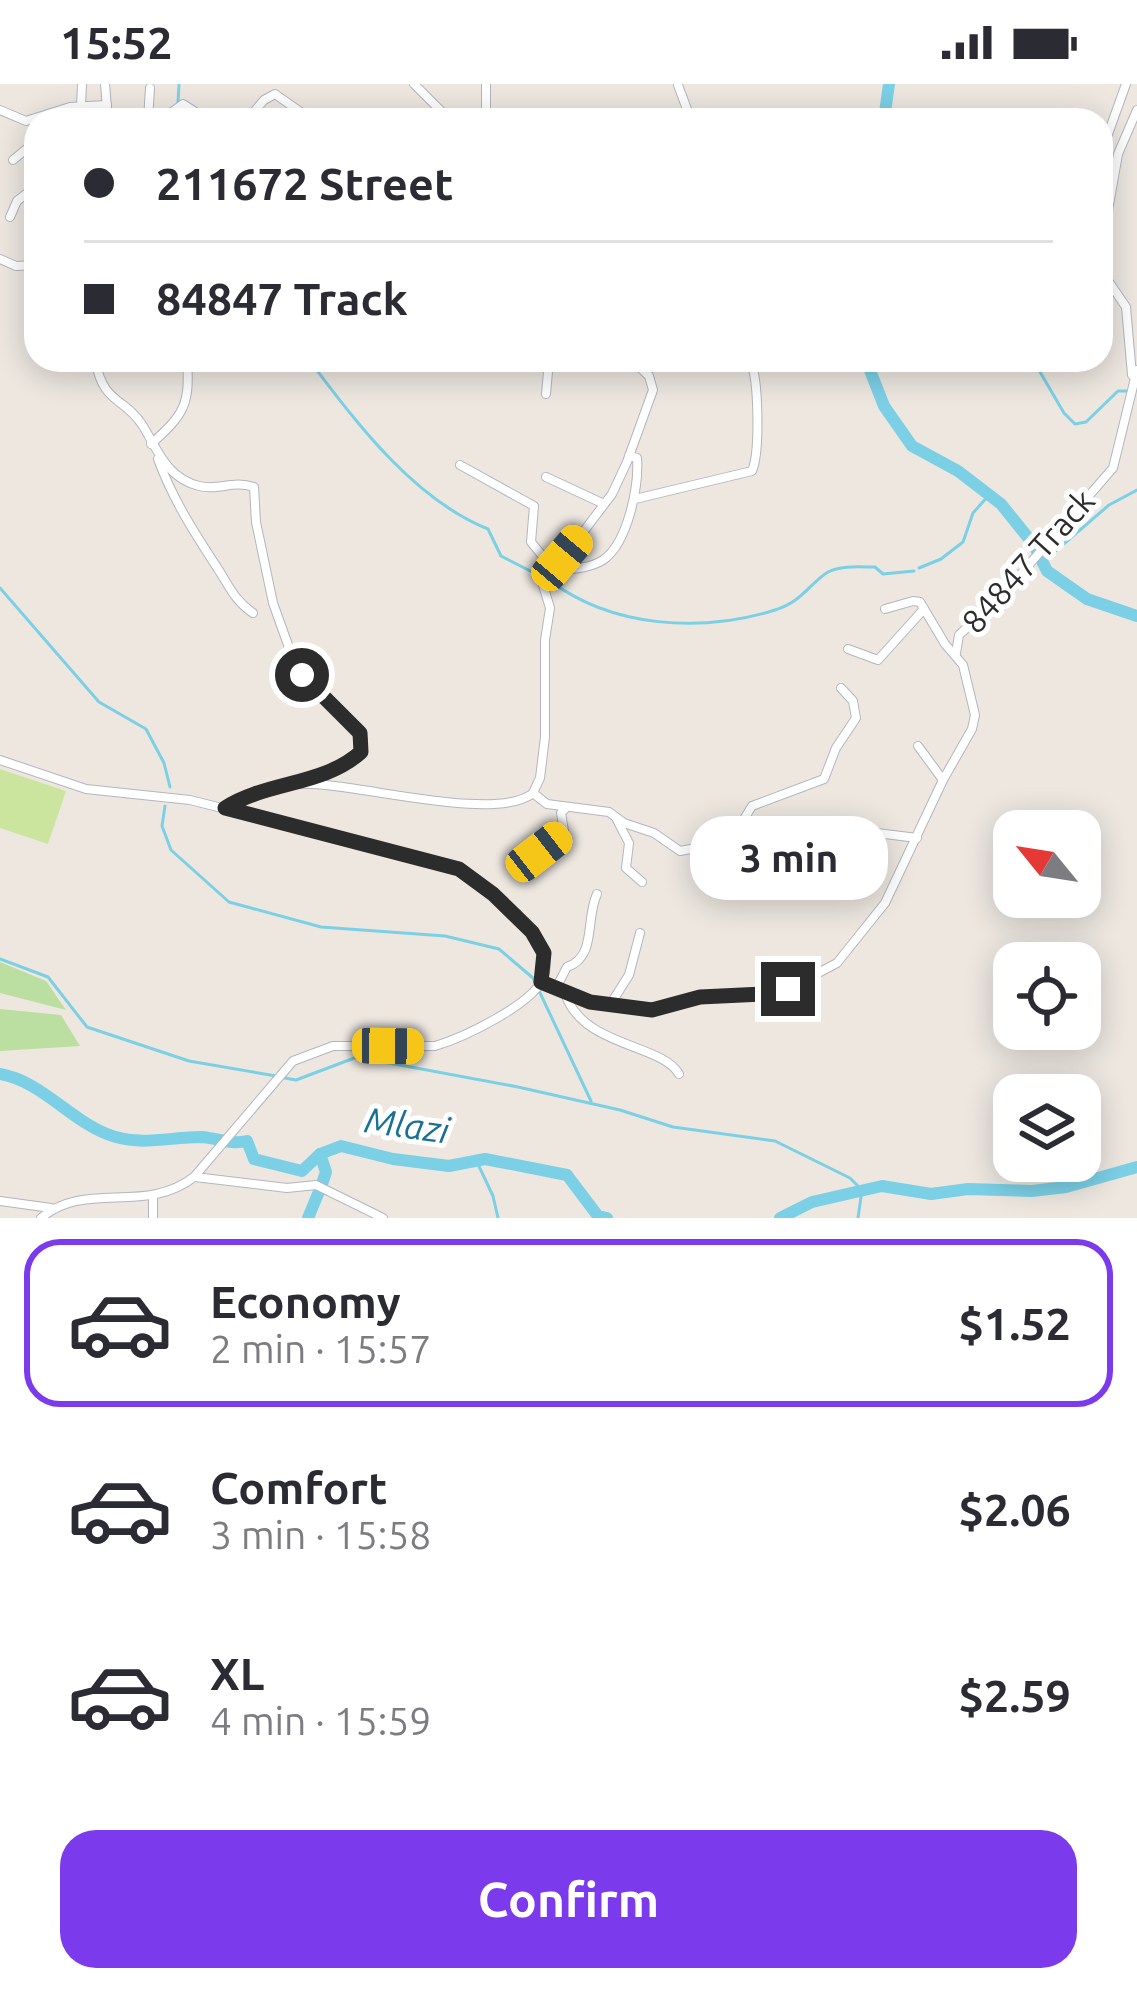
<!DOCTYPE html>
<meta charset="utf-8">
<style>
body{margin:0;font-family:Ubuntu,sans-serif;background:#f2f2f3;color:#2b2b33;height:100vh;display:flex;flex-direction:column;font-size:45px;white-space:nowrap}
*{box-sizing:border-box;margin:0}
p{font-size:39px;color:#7c7c81}
.icon{flex:none;width:66px;height:66px;fill:none;stroke:currentColor;stroke-width:2;stroke-linecap:round;stroke-linejoin:round}
.map{position:relative;height:1134px;overflow:hidden}
.sheet{display:flex;flex-direction:column;background:#fff;flex:1}
.sheet>*{flex:none}
.hud{position:absolute;left:24px;top:24px;width:1089px;height:264px;border-radius:36px;box-shadow:0 6px 30px #0003;display:grid;align-content:center;height:264px;padding:0 60px;background:#fff}
.needle{width:78px;rotate:300deg}
.fabs{position:absolute;left:993px;top:726px;display:grid;gap:24px}
.fabs a{display:grid;place-items:center;width:108px;height:108px;border-radius:24px;background:#fff;box-shadow:0 6px 30px #0003;font-size:60px}
.end{position:absolute;width:54px;height:54px;margin:-27px;border:15px solid #2c2c2c;background:#fff;box-shadow:0 0 0 6px #fff}
.from{border-radius:50%}
.bubble{position:absolute;height:84px;border-radius:36px;background:#fff;box-shadow:0 6px 30px #0003;font-size:39px;font-weight:700;line-height:84px;text-align:center}
.car{position:absolute;width:36px;height:72px;margin:-36px -18px;border-radius:15px;box-shadow:0 0 9px 3px #0007;background:linear-gradient(#f5c518 24%,#345 0 40%,#f5c518 0 76%,#345 0 86%,#f5c518 0)}
.hud b{display:flex;align-items:center;gap:42px;height:114px;font-size:45px}
.hud b+b{border-top:3px solid #e1e1e2}
.hud i{width:30px;height:30px;background:#2b2b33}
ul{padding:21px 0 0;list-style:none}
li{display:flex;align-items:center;gap:36px;height:168px;margin:0 24px 18px;padding:0 36px;border:6px solid transparent;border-radius:36px}
li div{flex:1}
li b{display:block;font-size:45px}
li em{font-style:normal;font-weight:700}
li.selected{border-color:#7c3aed}
li>.icon{width:108px;height:108px;stroke-width:1.5}
.cta{display:flex;gap:24px;margin-top:auto;padding:24px 60px}
.cta a{flex:1;height:138px;border-radius:36px;background:#7c3aed;color:#fff;font-size:48px;font-weight:700;line-height:138px;text-align:center}
.status{display:flex;justify-content:space-between;align-items:center;height:84px;padding:0 60px;background:#fff;direction:ltr}
.status svg{height:33px;fill:currentColor}
.map>svg:first-child{display:block}
.green{fill:#badfa1}
.pitch{fill:#cbe59e}
.lines{fill:none;stroke-linecap:round;stroke-linejoin:round}
.stream{stroke:#7cd0e6;stroke-width:3}
.river{stroke:#7cd0e6;stroke-width:12}
.minor-casing{stroke:#b3b6bf;stroke-width:10}
.minor{stroke:#fff;stroke-width:8}
.route{stroke:#2c2c2c;stroke-width:15}
.labels{text-anchor:middle;stroke-width:10;stroke-linejoin:round;paint-order:stroke}
.street-label{font-size:33px;fill:#2c2c2c;stroke:#fff}
.water-label{font-size:36px;font-style:italic;fill:#187195;stroke:#fff}
</style>
<div class="status"><b>15:52</b><svg viewBox="0 0 49 12"><path d="M0 12V9h3v3zM5 12V6h3v6zM10 12V3h3v9zM15 12V0h3v12zM26 1h20v11H26zM47 4h2v5h-2z"/></svg></div>
<div class="map">
<svg width="1137" height="1134" viewBox="0 0 1137 1134">
<rect width="100%" height="100%" fill="#ede7e0"/>
<g class="green">
<path d="M 0,878 L 46,897 L 66,926 L 0,909 Z"/>
<path d="M 0,925 L 61,931 L 80,962 L 0,967 Z"/>
</g>
<path class="pitch" d="M 0,685 L 66,707 L 48,760 L 0,744 Z"/>
<g class="lines">
<g class="stream">
<path d="M 177,36 L 179,0"/>
<path d="M 309,276 C 356,338 413,415 488,445 L 501,472 L 542,493"/>
<path d="M 1033,276 L 1064,329 L 1075,340 L 1086,338 L 1118,307 L 1128,307"/>
<path d="M 1044,477 L 1109,421 L 1137,406"/>
<path d="M 919,484 L 941,475 L 963,458 L 973,429 L 989,411"/>
<path d="M 549,496 C 612,544 701,549 775,526 C 802,518 809,500 828,488 C 841,481 861,483 875,483 L 883,490 L 914,487"/>
<path d="M 0,504 L 99,618 L 146,645 L 164,679 L 170,703"/>
<path d="M 165,722 L 162,742 L 171,766 L 229,818 L 321,843 L 445,852 L 499,865 L 533,894 L 591,1017"/>
<path d="M 0,875 L 48,893 L 87,943 L 189,977 L 276,992"/>
<path d="M 285,994 L 296,996 L 357,973 L 518,1003 L 620,1026 L 673,1043 L 775,1057 L 850,1094 L 862,1106 L 858,1134"/>
<path d="M 476,1076 L 493,1112 L 498,1134"/>
</g>
<g class="river">
<path d="M 884,36 L 889,0"/>
<path d="M 866,276 L 884,322 L 912,362 L 958,387 L 1001,420 L 1034,461 L 1047,487 L 1087,515 L 1137,532"/>
<path d="M 0,990 C 41,997 69,1035 107,1050 C 138,1063 169,1053 201,1053 C 218,1054 230,1061 247,1057 L 254,1075 L 302,1087 L 320,1070 L 341,1062 L 393,1075 L 449,1082 L 485,1075 L 567,1091 L 598,1132 L 607,1134"/>
<path d="M 320,1070 L 326,1088 L 322,1100"/>
<path d="M 308,1134 L 320,1105"/>
<path d="M 780,1134 L 812,1118 L 882,1102 L 931,1110 L 968,1105 L 1032,1107 L 1066,1103 L 1137,1083"/>
</g>
<g class="minor-casing">
<g id="minor">
<path d="M 105,0 L 108,36"/>
<path d="M 414,0 L 450,36"/>
<path d="M 486,0 L 486,36"/>
<path d="M 1126,0 L 1103,64 L 1102,176 L 1107,195 L 1126,223 L 1132,291"/>
<path d="M 678,1 L 691,36"/>
<path d="M 81,22 L 82,0"/>
<path d="M 0,26 L 26,37 L 70,23 L 107,21"/>
<path d="M 148,36 L 150,4"/>
<path d="M 161,36 L 183,20 L 208,36"/>
<path d="M 247,36 L 264,16 L 275,10 L 312,36"/>
<path d="M 13,76 L 36,57"/>
<path d="M 10,133 L 17,117 L 26,110 L 36,115"/>
<path d="M 1104,149 L 1118,70 L 1137,26"/>
<path d="M 0,175 L 16,182 L 36,181"/>
<path d="M 95,276 C 104,322 124,312 143,342 C 158,367 167,394 199,402 C 219,407 232,396 254,403 L 256,438 L 273,519 L 297,586 L 363,656 C 358,694 256,704 225,724"/>
<path d="M 546,310 L 549,276"/>
<path d="M 151,360 C 185,330 190,320 187,276"/>
<path d="M 158,375 C 173,416 194,448 218,485 C 229,502 235,517 253,529"/>
<path d="M 460,381 L 534,422 L 531,458 L 554,486 C 570,485 589,485 603,476 C 628,459 639,402 637,374 L 629,372"/>
<path d="M 546,393 L 604,420"/>
<path d="M 635,415 L 752,387 C 760,369 759,294 750,276"/>
<path d="M 848,565 L 878,576 L 924,525"/>
<path d="M 956,569 L 959,551 L 1007,506 L 1113,384 L 1137,286"/>
<path d="M 918,662 L 943,696"/>
<path d="M 0,676 L 86,705 L 190,716 L 444,780 C 477,792 558,850 544,892 C 535,920 462,954 435,962 L 333,962 L 293,977 L 194,1093 C 145,1131 86,1096 41,1134"/>
<path d="M 299,700 C 351,697 491,739 532,710"/>
<path d="M 533,709 L 540,694 L 545,653 L 545,556 L 550,524 L 543,501 L 612,410 L 627,378 L 653,306 L 649,292 L 632,276"/>
<path d="M 533,709 L 547,720 L 609,728 L 624,739 L 654,749 L 680,767 L 723,759 L 733,753 L 752,722 L 824,695 L 836,664 L 856,634 L 853,617 L 841,604"/>
<path d="M 616,734 L 629,759 L 626,784 L 642,798"/>
<path d="M 539,768 L 564,747 L 561,729 L 565,725"/>
<path d="M 789,808 L 832,745 L 843,737 L 877,749 L 917,754"/>
<path d="M 541,898 L 590,918 L 653,926 L 700,913 L 763,910 L 788,905 L 837,879 L 885,819 L 943,696 L 972,645 L 975,631 L 963,581 L 945,560 L 920,518 L 913,517 L 885,525"/>
<path d="M 556,904 L 567,883 C 597,873 585,835 597,810"/>
<path d="M 566,912 C 585,963 662,960 679,990"/>
<path d="M 610,921 L 629,891 L 640,849"/>
<path d="M 195,1093 L 287,1104 L 316,1101 L 383,1134"/>
<path d="M 0,1117 L 51,1124"/>
<path d="M 153,1134 L 153,1113"/>
</g>
</g>
<use href="#minor" class="minor"/>
</g>
<g class="lines">
<path class="route" d="M 302,591 L 360,649 L 361,668 C 323,702 267,697 225,724 L 459,785 L 493,810 L 532,848 L 544,869 L 541,898 L 590,918 L 652,926 L 700,913 L 763,910 L 788,905"/>
</g>
<g class="labels">
<g class="street-label">
<text transform="translate(1028 477) rotate(-48)" y="12">84847 Track</text>
</g>
<g class="water-label">
<text transform="translate(407 1041) rotate(8)" y="13">Mlazi</text>
</g>
</g>
</svg>
<div class="fabs">
<a><svg class="needle" viewBox="-14 -14 28 28"><path d="M0-13l5 13h-10z" fill="#e53935"/><path d="M0 13l5-13h-10z" fill="#7c7c81"/></svg></a>
<a><svg class="icon" aria-label="locate" viewBox="0 0 24 24"><circle cx="12" cy="12" r="6"/><path d="M12 2v4M12 18v4M2 12h4M18 12h4"/></svg></a>
<a><svg class="icon" aria-label="layers" viewBox="0 0 24 24"><path d="M12 4l9 5-9 5-9-5zM3 14l9 5 9-5"/></svg></a>
</div>
<i class="end from" style="left:302px;top:591px"></i>
<i class="end" style="left:788px;top:905px"></i>
<div class="bubble" style="left:690px;top:732px;width:198px">3 min</div>
<i class="car" style="left:562px;top:474px;rotate:40deg"></i>
<i class="car" style="left:539px;top:768px;rotate:52deg"></i>
<i class="car" style="left:388px;top:962px;rotate:91deg"></i>
<div class="hud">
<b><i class="from"></i>211672 Street</b>
<b><i></i>84847 Track</b>
</div>
</div>
<section class="sheet">
<ul>
<li class="selected"><svg class="icon" aria-label="car" viewBox="0 0 24 24"><path d="M5 17H2v-5l4-1 3-4h7l3 4 3 1v5h-3M9 17h6M6 11h13"/><circle cx="7" cy="17" r="2"/><circle cx="17" cy="17" r="2"/></svg><div><b>Economy</b><p>2 min · 15:57</p></div><em>$1.52</em></li>
<li><svg class="icon" aria-label="car" viewBox="0 0 24 24"><path d="M5 17H2v-5l4-1 3-4h7l3 4 3 1v5h-3M9 17h6M6 11h13"/><circle cx="7" cy="17" r="2"/><circle cx="17" cy="17" r="2"/></svg><div><b>Comfort</b><p>3 min · 15:58</p></div><em>$2.06</em></li>
<li><svg class="icon" aria-label="car" viewBox="0 0 24 24"><path d="M5 17H2v-5l4-1 3-4h7l3 4 3 1v5h-3M9 17h6M6 11h13"/><circle cx="7" cy="17" r="2"/><circle cx="17" cy="17" r="2"/></svg><div><b>XL</b><p>4 min · 15:59</p></div><em>$2.59</em></li>
</ul>
<div class="cta"><a>Confirm</a></div>
</section>
